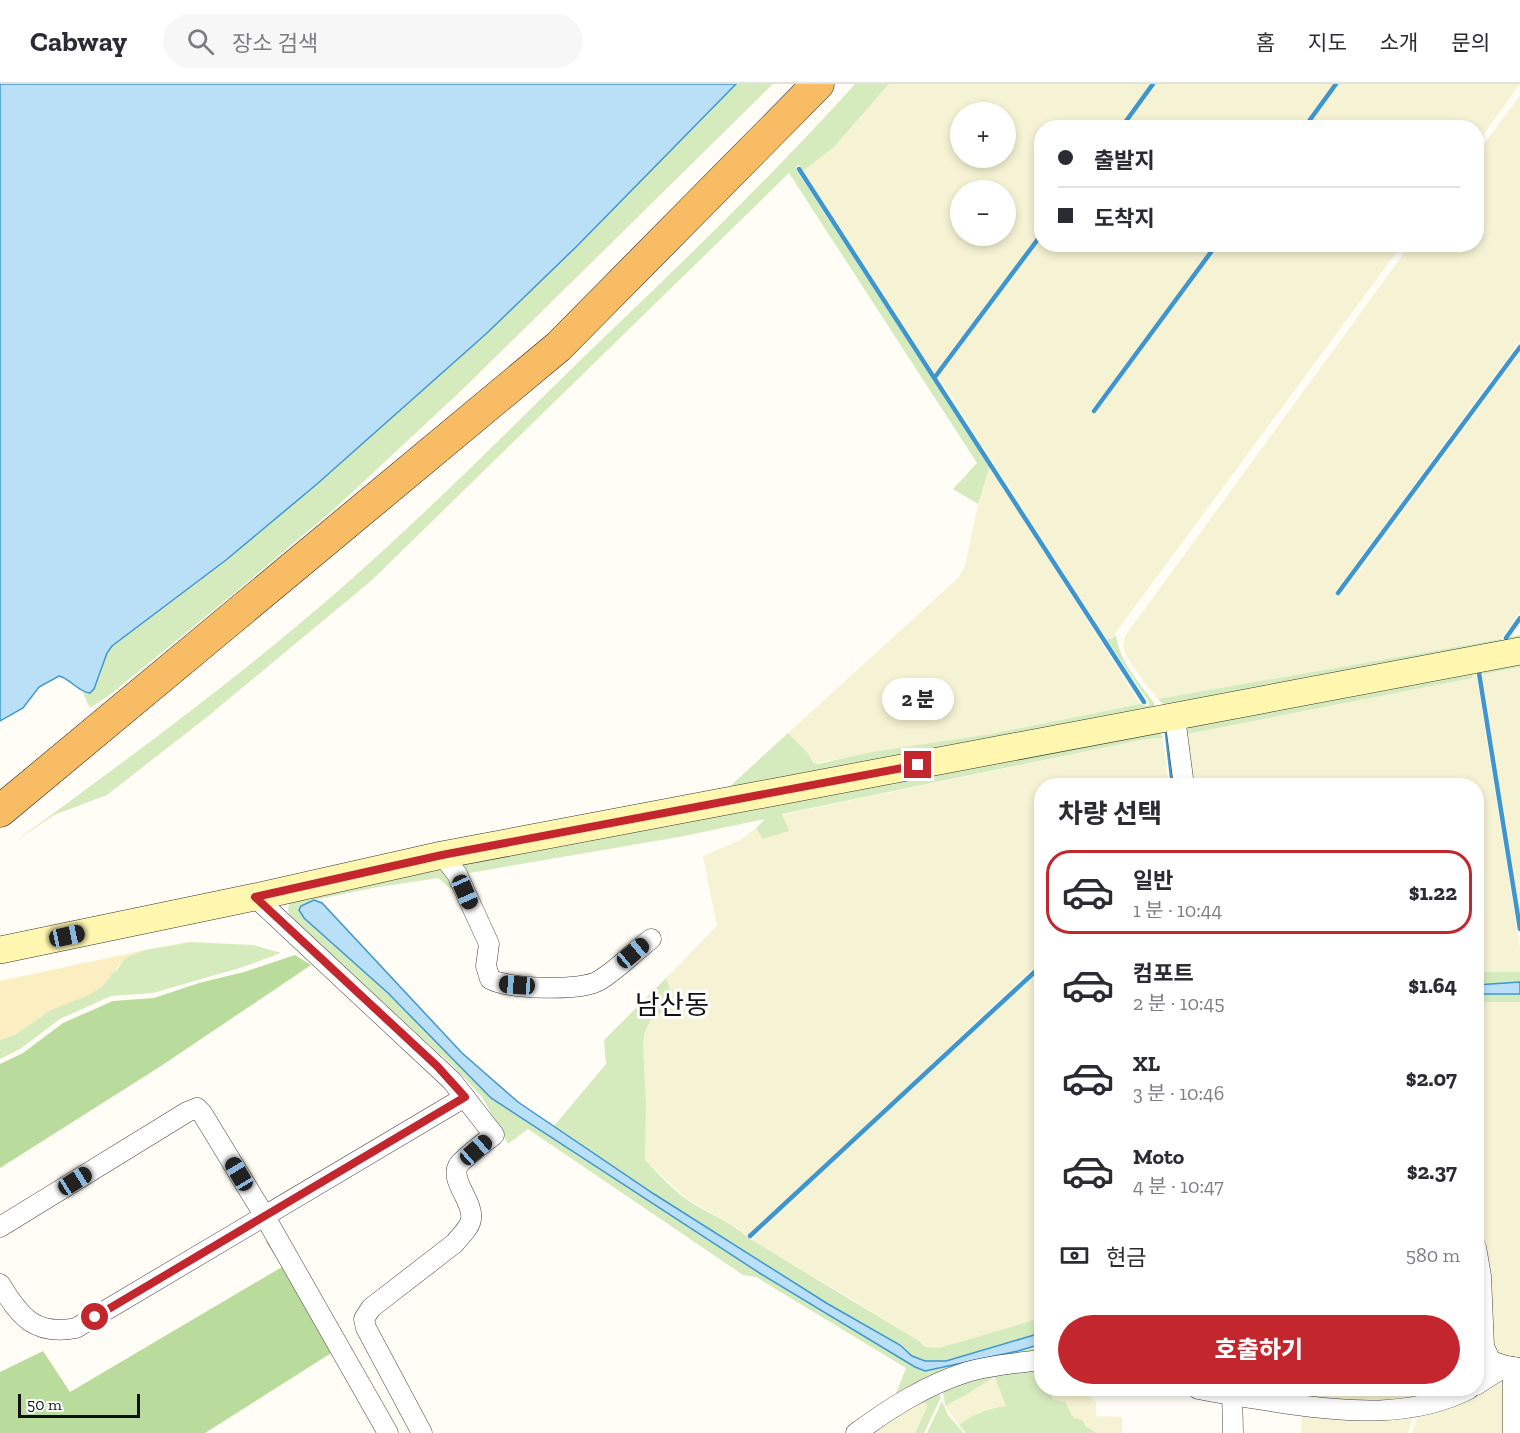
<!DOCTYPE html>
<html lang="ko">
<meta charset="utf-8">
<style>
body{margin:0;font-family:"Zilla Slab","Noto Sans KR",serif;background:#f7f7f7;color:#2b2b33;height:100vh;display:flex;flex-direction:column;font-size:22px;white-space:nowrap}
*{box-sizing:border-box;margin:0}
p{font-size:20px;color:#7c7c81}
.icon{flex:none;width:33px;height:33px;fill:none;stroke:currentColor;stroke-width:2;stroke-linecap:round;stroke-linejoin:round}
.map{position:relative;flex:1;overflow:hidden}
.details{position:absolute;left:1034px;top:694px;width:450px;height:618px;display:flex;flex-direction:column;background:#fff;border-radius:24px;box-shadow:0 3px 9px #0003}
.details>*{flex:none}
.banner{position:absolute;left:1034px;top:36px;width:450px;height:132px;border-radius:24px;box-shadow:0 3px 9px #0003;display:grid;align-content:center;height:132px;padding:0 24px;background:#fff}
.buttons{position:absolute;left:950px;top:18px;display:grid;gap:12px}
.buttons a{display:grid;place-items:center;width:66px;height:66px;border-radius:50%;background:#fff;box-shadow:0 3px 9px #0003;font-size:30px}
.scale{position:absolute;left:18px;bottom:15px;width:122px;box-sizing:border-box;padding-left:6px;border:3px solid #111;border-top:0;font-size:16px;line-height:21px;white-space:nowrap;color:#111;-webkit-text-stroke:4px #fff;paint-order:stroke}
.end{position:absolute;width:27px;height:27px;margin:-14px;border:8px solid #c4262e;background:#fff;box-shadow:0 0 0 3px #fff}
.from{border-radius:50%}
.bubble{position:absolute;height:42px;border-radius:21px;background:#fff;box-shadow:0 3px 9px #0003;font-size:20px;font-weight:800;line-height:42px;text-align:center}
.car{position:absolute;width:18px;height:36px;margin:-18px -9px;border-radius:8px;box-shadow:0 0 4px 2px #0007;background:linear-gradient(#222 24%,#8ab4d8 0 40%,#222 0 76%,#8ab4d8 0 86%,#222 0)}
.banner b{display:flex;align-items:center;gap:21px;height:57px;font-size:22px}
.banner b+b{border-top:2px solid #e1e1e2}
.banner i{width:15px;height:15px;background:#2b2b33}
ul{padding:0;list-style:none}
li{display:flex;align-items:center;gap:18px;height:84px;margin:0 12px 9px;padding:0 12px;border:3px solid transparent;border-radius:24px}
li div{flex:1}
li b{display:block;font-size:22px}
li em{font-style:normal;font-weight:800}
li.on{border-color:#c4262e}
li>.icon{width:54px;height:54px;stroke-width:1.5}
h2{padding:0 24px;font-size:27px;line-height:72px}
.pay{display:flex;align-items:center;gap:15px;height:66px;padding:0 24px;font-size:22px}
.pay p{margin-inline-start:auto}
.button{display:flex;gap:12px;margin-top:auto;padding:12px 24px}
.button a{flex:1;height:69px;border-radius:36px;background:#c4262e;color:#fff;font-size:24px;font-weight:800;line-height:69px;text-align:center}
header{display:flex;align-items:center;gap:36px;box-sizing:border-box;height:84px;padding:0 30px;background:#fff;border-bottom:2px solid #e1e1e2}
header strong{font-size:28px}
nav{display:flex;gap:33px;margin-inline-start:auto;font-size:21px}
.search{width:420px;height:54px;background:#f7f7f7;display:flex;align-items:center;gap:15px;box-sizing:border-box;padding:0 21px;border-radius:33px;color:#7c7c81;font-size:22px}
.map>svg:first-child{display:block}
.farmland{fill:#f6f3d4;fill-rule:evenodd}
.green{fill:#d5ebbd}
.forest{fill:#b9dc9c}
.sand{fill:#fbeec1}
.water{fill:#b9e0f7;stroke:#3f96cf;stroke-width:1.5}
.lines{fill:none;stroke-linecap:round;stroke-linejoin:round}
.stream{stroke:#3f96cf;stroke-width:4.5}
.minor-casing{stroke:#444;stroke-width:21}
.secondary-casing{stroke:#333;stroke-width:28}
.trunk-casing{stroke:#222;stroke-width:33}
.minor{stroke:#fff;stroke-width:20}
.secondary{stroke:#fff6b0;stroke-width:27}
.trunk{stroke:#f7bc64;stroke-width:32}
.route{stroke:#c4262e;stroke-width:8}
.labels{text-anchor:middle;stroke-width:6;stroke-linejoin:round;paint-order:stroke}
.quarter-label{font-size:27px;fill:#111;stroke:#fff}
</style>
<header>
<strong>Cabway</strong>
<div class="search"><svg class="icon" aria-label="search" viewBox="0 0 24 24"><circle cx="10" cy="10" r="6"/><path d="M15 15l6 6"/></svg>장소 검색</div>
<nav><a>홈</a><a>지도</a><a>소개</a><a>문의</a></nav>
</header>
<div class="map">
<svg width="1520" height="1349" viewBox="0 0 1520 1349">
<rect width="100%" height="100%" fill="#fffdf5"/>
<g class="farmland">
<path d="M 889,0 L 1151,0 L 1119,43 L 1041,44 L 1041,148 L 935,290 L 803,87 L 834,63 ZM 960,28 L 1005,28 L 1005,74 L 960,74 ZM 960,106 L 1005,106 L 1005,152 L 960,152 Z"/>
<path d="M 1156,0 L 1334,0 L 1302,43 L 1124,43 Z"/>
<path d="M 1338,0 L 1520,0 L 1476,61 L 1476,44 L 1306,43 Z"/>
<path d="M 1520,11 L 1520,257 L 1336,507 L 1342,511 L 1520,269 L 1520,528 L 1501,555 L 1158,615 L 1143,597 L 1126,571 L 1123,562 L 1125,552 L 1410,161 L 1476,160 L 1476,71 Z"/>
<path d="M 1041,154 L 1041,160 L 1216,161 L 1091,326 L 1095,330 L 1220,161 L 1402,161 L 1111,555 L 1106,555 L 938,292 Z"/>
<path d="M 990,382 L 1140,620 L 991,650 L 815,679 L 807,668 L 788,649 L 958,494 L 965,482 L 978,420 Z"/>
<path d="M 1520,583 L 1520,831 L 1481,588 L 1484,590 Z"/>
<path d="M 1476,588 L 1520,864 L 1520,888 L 1476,888 L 1476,702 L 1189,702 L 1186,650 Z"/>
<path d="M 1163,654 L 1169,702 L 1041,702 L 1041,877 L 747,1153 L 736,1143 L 687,1115 L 645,1076 L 646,1021 L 643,960 L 645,947 L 652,934 L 672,923 L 673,914 L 666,894 L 717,842 L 703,772 L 740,756 L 756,744 L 763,755 L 788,747 L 781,731 L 1146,655 Z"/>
<path d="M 1041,884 L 1041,1234 L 939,1264 L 925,1263 L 919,1257 L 853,1216 L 752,1156 Z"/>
<path d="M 1476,918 L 1520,918 L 1520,1274 L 1508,1275 L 1495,1272 L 1482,1165 L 1476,1140 Z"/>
<path d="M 996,1293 L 1006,1322 L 992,1324 L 979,1329 L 959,1341 L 945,1322 L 958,1316 L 975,1303 Z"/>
<path d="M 1504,1296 L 1508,1349 L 1412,1349 L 1419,1329 L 1498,1297 Z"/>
<path d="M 1047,1305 L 1078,1305 L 1096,1318 L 1096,1332 L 1122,1333 L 1122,1349 L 1096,1349 L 1091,1346 L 1082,1336 L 1074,1334 L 1070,1326 L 1054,1316 Z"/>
<path d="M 1238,1305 L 1453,1305 L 1376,1324 Z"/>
<path d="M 919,1316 L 928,1321 L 915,1349 L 869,1349 Z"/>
<path d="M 1413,1330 L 1408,1349 L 1301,1349 L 1302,1332 L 1361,1337 Z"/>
</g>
<g class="green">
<path d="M 736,0 L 773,0 L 463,305 L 332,427 L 226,516 L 111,610 L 90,624 L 82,607 L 86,609 L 99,595 L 107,569 L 112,562 L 226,476 L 317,400 L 379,345 L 705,33 Z"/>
<path d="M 855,0 L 889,0 L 834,63 L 803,87 L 799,81 L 795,84 L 990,382 L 978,420 L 953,405 L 977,379 L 789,89 L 371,497 L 207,633 L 107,711 L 54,731 L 13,759 C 126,676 240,593 346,500 C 433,423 515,340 598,259 C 686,175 774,90 855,0 Z"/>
<path d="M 1116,551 C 1119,577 1139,598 1154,619 L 1156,626 L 727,705 L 788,649 L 807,668 L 814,679 L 818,680 L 872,668 L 991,650 L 1140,620 L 1148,622 L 1149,618 L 1106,555 L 1111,555 Z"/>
<path d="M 1520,551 L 1520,560 L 1167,624 L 1158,615 L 1501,555 L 1505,557 L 1509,553 Z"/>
<path d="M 1520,576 L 1520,583 L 1484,590 L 1481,588 L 1474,589 L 1472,594 L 1186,650 L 1188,643 Z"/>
<path d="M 1159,646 L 1163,654 L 1146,655 L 782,730 L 789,747 L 763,755 L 756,744 L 765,735 L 679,753 L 463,790 L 460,782 L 466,778 Z"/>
<path d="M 437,782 L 447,788 L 456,803 L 451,805 L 438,794 L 373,804 L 314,816 L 301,822 L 299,826 L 304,834 L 388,909 L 491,1014 L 761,1190 L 915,1283 L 972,1278 L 1041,1260 L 1041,1273 L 895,1312 L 906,1284 L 756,1193 L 743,1191 L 528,1045 L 508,1060 L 482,1013 L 453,982 L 291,836 L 288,826 L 290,815 Z"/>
<path d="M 190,858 L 253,861 L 281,869 L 243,883 L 153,909 L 111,912 L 60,935 L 20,965 L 0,975 L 0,956 L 16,950 L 49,927 L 68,918 L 117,886 L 125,874 L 145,866 Z"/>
<path d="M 1476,888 L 1520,888 L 1520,898 L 1476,901 Z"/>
<path d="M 666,894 L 673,914 L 672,923 L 652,934 L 645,947 L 643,960 L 646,1021 L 645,1076 C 658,1089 671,1104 686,1115 C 706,1129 729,1136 747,1153 L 919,1257 L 925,1263 L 939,1264 L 1041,1234 L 1041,1249 L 946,1277 L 925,1277 L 912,1272 L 900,1261 L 828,1220 L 654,1110 L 554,1042 L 606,980 L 604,956 Z"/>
<rect x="1476" y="910" width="44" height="8"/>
<path d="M 1041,1280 L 1041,1305 L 1047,1305 L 1054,1316 L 1065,1318 L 1074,1334 L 1082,1336 L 1086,1342 L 1096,1349 L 966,1349 L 959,1341 C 974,1330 988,1324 1006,1322 L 995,1293 C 978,1302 963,1314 945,1322 L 943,1304 L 965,1292 Z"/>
<path d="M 936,1307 L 941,1313 L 924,1349 L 915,1349 L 928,1321 L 919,1316 Z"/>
<path d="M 942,1317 L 948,1331 L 964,1349 L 927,1349 Z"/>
</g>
<g class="forest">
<path d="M 295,871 L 311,881 L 161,982 L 0,1084 L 0,980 L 23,969 L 63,939 L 113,917 L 154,914 L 199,899 L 244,888 Z"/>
<path d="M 274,1152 L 336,1266 L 205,1349 L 0,1349 L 0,1288 L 43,1267 L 70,1308 L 282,1183 L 266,1158 Z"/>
</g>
<path class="sand" d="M 145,866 L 125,874 L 102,903 L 89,911 L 49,927 L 16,950 L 0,956 L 0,897 Z"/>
<g class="water">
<path d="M 0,0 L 736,0 L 577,162 L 487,249 L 317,400 L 226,476 L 112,562 L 107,569 L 94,605 L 90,609 C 78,608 71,595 59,592 L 39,603 L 23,624 L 0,637 Z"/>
<path d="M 314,816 L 322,819 L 462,969 L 518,1018 L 654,1110 L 828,1220 L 900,1261 L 912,1272 L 925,1277 L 946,1277 L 1041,1249 L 1041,1260 L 1018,1267 L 925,1287 L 915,1283 L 761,1190 L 491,1014 L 388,909 L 304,834 L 299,826 L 301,822 Z"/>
<path d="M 1520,898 L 1520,910 L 1476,910 L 1476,901 Z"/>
</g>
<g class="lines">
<g class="stream">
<path d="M 1121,44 L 1153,0"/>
<path d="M 1304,44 L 1336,0"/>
<path d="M 799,85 L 1144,618"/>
<path d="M 935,293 L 1041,151"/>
<path d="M 1094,327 L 1217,160"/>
<path d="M 1338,509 L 1520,263"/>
<path d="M 1506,554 L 1520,534"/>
<path d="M 1479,589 L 1520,845"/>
<path d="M 1167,650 L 1173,702"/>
<path d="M 750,1152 L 1041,882"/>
</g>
<g class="minor-casing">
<g id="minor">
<path d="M 1175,633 L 1184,702"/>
<path d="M 442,771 L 457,790 L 489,860 L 486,882 L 490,895 C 508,905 582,908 600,896 C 618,885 634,868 651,855"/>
<path d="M 255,813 L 452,997 L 494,1051 C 486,1057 462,1075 458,1082 C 450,1097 474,1118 471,1135 C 470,1144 460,1152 455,1159 L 371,1224 L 364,1235 L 366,1244 L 422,1349"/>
<path d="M 0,1143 L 187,1028 L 197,1024 L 202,1029 L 264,1131 L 388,1349"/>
<path d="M 1476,1163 L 1481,1192 L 1484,1263 L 1491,1277 L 1506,1282 L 1520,1284"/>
<path d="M 0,1200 C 20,1233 35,1252 76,1244 L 465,1013"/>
<path d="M 1476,1301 L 1506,1282"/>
<path d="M 1198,1305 C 1228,1311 1258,1315 1289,1320 C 1349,1328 1412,1334 1469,1305"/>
<path d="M 1232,1305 L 1233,1349"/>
<path d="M 856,1349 C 890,1324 926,1301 967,1288 C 990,1281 1017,1279 1041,1276"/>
<path d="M 1513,1349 L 1513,1283"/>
</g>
</g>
<g class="secondary-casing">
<path id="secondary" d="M 0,866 L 255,813 L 442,771 L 1520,567"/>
</g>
<g class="trunk-casing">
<path id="trunk" d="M 0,727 L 558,263 L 818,0"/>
</g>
<use href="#minor" class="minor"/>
<use href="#secondary" class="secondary"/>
<use href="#trunk" class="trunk"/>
</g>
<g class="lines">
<path class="route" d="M 95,1233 L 465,1013 L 437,982 L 255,813 L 442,771 L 918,681"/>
</g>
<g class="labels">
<g class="quarter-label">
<text x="672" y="930">남산동</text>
</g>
</g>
</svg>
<div class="buttons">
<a>+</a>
<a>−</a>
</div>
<div class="scale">50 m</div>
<i class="end from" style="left:95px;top:1233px"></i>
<i class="end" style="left:918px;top:681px"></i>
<div class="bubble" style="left:882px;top:594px;width:72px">2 분</div>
<i class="car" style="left:465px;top:808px;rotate:156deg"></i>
<i class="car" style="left:67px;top:852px;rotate:78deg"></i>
<i class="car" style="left:633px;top:869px;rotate:50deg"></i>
<i class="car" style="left:517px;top:901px;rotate:274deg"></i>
<i class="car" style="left:476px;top:1066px;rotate:49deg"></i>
<i class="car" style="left:239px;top:1090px;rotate:329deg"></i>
<i class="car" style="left:75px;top:1097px;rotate:58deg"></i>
<div class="banner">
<b><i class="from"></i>출발지</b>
<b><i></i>도착지</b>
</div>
<section class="details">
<h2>차량 선택</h2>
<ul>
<li class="on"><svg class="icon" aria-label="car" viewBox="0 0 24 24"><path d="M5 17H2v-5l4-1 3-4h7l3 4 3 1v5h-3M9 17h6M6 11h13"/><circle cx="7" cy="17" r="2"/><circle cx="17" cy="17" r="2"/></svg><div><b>일반</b><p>1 분 · 10:44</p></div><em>$1.22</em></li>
<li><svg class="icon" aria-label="car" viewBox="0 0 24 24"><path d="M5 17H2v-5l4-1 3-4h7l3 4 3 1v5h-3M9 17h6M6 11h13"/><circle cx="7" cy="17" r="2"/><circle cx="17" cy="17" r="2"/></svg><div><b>컴포트</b><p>2 분 · 10:45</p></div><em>$1.64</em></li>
<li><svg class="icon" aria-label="car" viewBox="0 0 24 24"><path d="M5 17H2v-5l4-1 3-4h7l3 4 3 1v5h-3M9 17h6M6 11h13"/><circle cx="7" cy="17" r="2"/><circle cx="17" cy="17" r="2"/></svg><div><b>XL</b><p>3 분 · 10:46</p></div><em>$2.07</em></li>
<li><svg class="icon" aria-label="car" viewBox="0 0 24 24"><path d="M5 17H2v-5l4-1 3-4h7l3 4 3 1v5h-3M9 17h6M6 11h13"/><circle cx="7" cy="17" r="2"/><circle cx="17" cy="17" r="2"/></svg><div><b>Moto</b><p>4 분 · 10:47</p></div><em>$2.37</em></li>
</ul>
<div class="pay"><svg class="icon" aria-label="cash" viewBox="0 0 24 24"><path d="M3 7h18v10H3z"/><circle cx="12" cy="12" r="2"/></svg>현금<p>580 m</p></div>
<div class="button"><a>호출하기</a></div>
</section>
</div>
